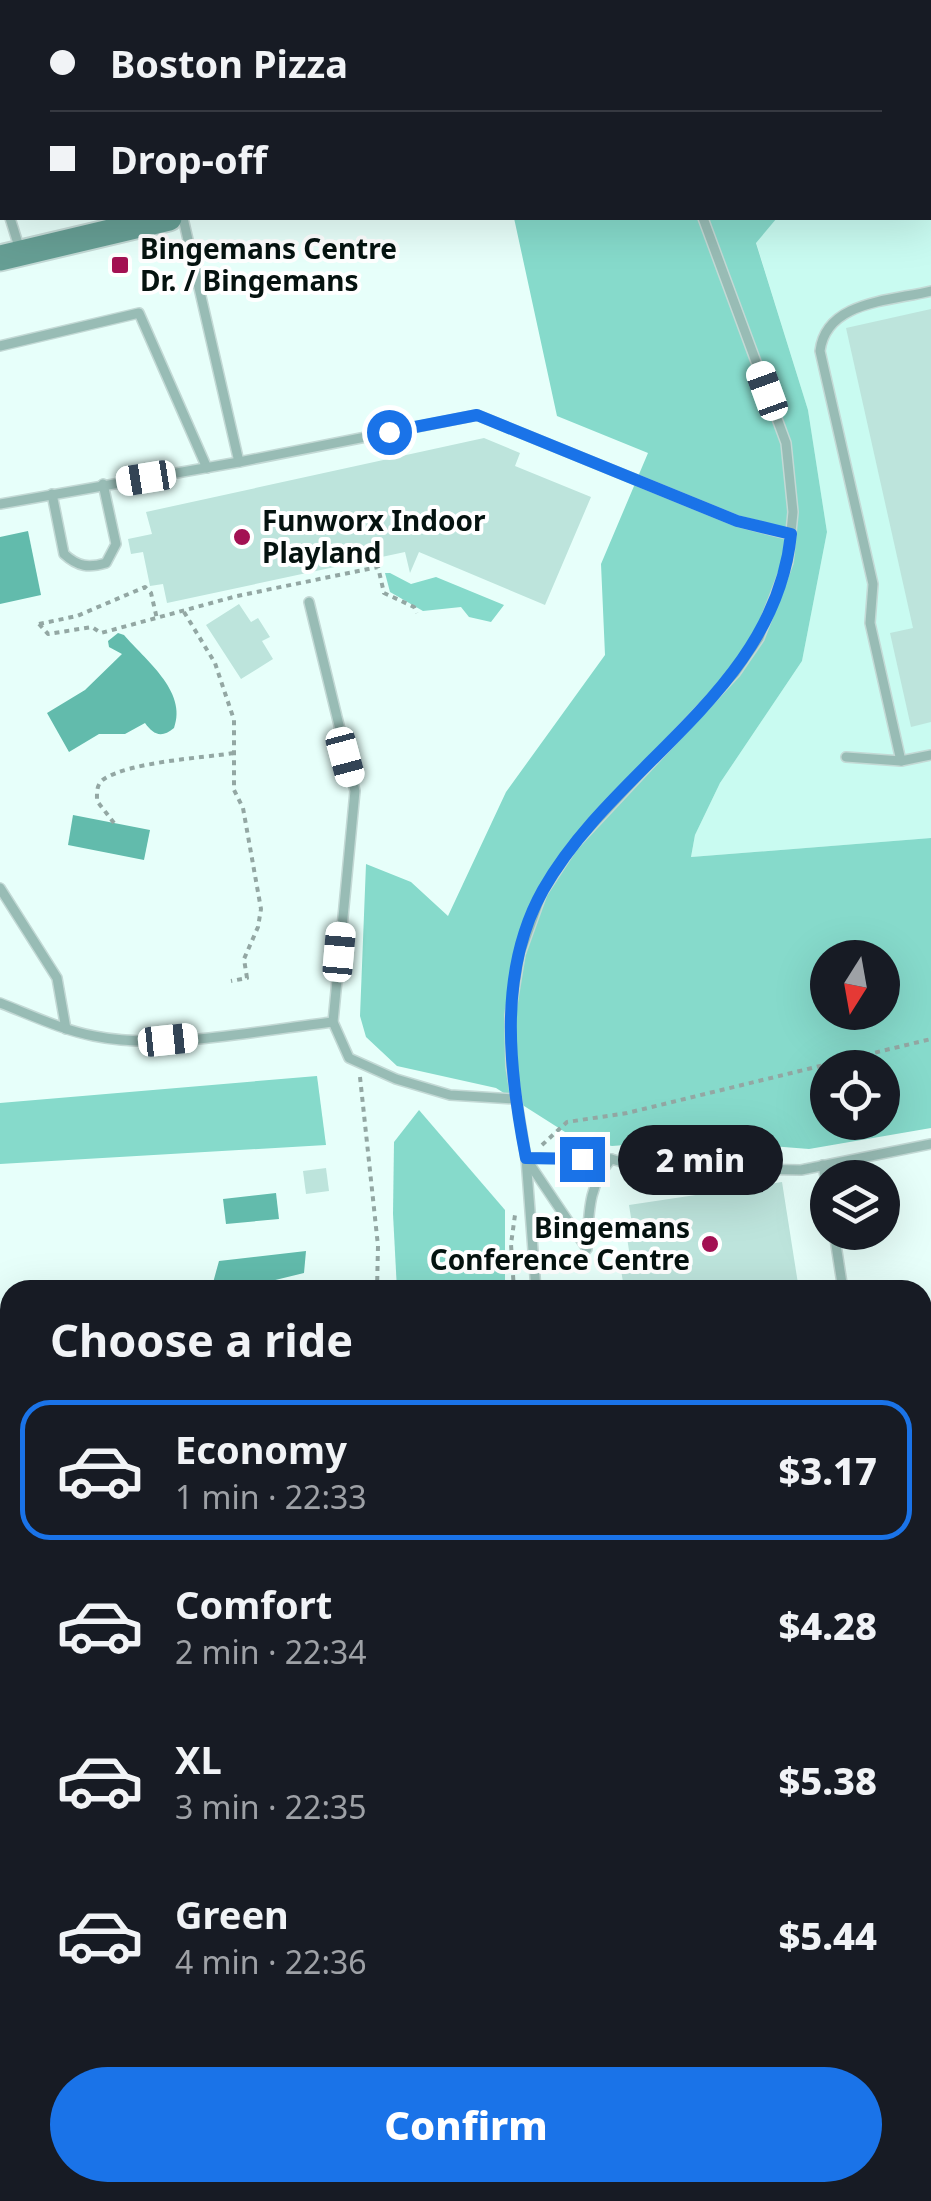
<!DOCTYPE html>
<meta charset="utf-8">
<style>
body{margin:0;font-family:"Noto Sans",sans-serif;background:#242831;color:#f1f3f6;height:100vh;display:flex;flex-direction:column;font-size:38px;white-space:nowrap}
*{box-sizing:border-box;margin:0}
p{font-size:32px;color:#9ea1a6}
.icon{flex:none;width:55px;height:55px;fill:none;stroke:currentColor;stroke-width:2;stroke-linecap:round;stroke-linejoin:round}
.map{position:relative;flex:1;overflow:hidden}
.details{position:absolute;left:0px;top:1280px;width:932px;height:922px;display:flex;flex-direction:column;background:#171b24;border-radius:30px 30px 0 0;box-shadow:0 10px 40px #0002}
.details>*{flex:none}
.hud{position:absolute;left:0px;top:0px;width:932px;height:220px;box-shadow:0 10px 40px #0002;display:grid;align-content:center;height:220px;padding:0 50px;background:#171b24}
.needle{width:65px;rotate:191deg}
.controls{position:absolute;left:810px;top:940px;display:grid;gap:20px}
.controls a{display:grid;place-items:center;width:90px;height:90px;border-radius:50%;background:#171b24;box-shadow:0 10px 40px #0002;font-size:50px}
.end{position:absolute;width:45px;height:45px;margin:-22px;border:12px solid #1a73e8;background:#fff;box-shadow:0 0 0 5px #fff}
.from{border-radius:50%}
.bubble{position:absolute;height:70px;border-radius:35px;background:#171b24;box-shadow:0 10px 40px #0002;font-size:32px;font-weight:800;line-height:70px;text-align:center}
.car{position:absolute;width:30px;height:60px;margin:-30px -15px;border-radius:12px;box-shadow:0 0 8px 2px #0007;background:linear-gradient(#fff 24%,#345 0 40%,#fff 0 76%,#345 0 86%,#fff 0)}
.hud b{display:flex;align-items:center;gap:35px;height:95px;font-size:38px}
.hud b+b{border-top:2px solid #363941}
.hud i{width:25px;height:25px;background:#f1f3f6}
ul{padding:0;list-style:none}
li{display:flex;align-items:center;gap:30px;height:140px;margin:0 20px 15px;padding:0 30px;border:5px solid transparent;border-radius:30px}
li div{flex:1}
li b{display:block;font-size:38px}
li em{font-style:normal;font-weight:800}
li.current{border-color:#1a73e8}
li>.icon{width:90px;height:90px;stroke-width:1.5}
h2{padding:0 50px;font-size:45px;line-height:120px}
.primary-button{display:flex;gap:20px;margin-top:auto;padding:20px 50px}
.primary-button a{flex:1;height:115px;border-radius:60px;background:#1a73e8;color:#fff;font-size:40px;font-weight:800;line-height:115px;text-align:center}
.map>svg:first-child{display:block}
.built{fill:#c9fbf1}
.green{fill:#86dacb;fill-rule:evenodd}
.water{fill:#62bbac}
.building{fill:#bde4dc}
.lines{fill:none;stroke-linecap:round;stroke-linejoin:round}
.service-casing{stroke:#c3d9d5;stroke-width:12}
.secondary-casing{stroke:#c3d9d5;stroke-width:29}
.path{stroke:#93a7a3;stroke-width:4;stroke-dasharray:5 5;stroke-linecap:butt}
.service{stroke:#98bcb5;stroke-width:9}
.secondary{stroke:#669e94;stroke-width:25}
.route{stroke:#1a73e8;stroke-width:12}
.poi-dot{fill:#a31153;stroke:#fff;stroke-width:4}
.labels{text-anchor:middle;stroke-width:8;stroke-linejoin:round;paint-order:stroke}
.poi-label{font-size:28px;font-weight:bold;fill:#051310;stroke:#fff;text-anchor:start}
</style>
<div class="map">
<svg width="931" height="2201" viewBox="0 0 931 2201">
<rect width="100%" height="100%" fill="#e7fffa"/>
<g class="built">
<path d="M 340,0 L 931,0 L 931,112 L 930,2 Z"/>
<path d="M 931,200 L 931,838 L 691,857 L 695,835 L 720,783 L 802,661 L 827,532 L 808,410 L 756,242 L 777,218 L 930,218 Z"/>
</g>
<g class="green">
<path d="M 514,218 L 777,218 L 756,243 L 808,410 L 827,532 L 802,661 L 720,783 L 695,835 L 691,857 L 931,838 L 931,1128 L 809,1149 L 771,1146 L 753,1127 L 691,1140 L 612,1146 L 576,1139 L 496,1088 L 397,1066 L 366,1037 L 360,1016 L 366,864 L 411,882 L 448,916 L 506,792 L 605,655 L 601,564 L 648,453 L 557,416 ZM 828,958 L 882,958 L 882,1012 L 828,1012 ZM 828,1068 L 882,1068 L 882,1122 L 828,1122 Z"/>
<path d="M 390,573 L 411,584 L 436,577 L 504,605 L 491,622 L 469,617 L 461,607 L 423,611 L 390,592 L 385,573 Z"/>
<path d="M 317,1076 L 326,1145 L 0,1164 L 0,1103 Z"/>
<path d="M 419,1110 L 505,1210 L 505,1290 L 397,1290 L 393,1214 L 394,1142 Z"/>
<path d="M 0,2060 L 10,2068 L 10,2192 L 292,2192 L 313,2201 L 0,2201 Z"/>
</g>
<g class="water">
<path d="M 28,531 L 41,595 L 0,604 L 0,537 Z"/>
<path d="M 118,633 L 124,635 C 144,659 188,691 174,728 C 161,739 153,734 145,723 L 125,734 L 99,734 L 69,752 L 47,713 L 85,690 L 122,654 L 109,647 L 108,641 Z"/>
<path d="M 73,815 L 150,830 L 144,860 L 68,845 Z"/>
<path d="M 276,1193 L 279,1219 L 226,1224 L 223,1199 Z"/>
<path d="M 306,1251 L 304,1273 L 263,1283 L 265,1290 L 211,1290 L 219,1261 Z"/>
<path d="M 0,1745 L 10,1754 L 10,2068 L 0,2060 Z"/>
<path d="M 923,2144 L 931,2145 L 931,2201 L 313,2201 L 292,2193 L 922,2192 Z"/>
</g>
<g class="building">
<path d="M 931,309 L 931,722 L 911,727 L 890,633 L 913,628 L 846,328 Z"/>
<path d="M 484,438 L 520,453 L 515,466 L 591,497 L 545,605 L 419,552 L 410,573 L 405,552 L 167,603 L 163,584 L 150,586 L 143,552 L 131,554 L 128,539 L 152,534 L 146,512 Z"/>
<path d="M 239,604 L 251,622 L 258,618 L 270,637 L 262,641 L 273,659 L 241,679 L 206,625 Z"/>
<path d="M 326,1168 L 329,1191 L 306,1194 L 303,1171 Z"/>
<path d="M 782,1182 L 799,1290 L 624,1288 L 619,1258 L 630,1257 L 626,1231 L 633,1230 L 629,1205 Z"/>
</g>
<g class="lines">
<g class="service-casing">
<g id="service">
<path d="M 253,0 L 253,2"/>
<path d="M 307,0 L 307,2"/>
<path d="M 389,0 L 390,2"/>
<path d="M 0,186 L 2,194"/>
<path d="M 10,218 L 20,250"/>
<path d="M 183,218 L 239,462"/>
<path d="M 0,346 L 139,313 L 207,468"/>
<path d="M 52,494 L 64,554 C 78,567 89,568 106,563 L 116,544 L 103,484"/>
<path d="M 0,504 L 239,462 L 477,415 L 737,521 L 791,535"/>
<path d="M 309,602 L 355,791 L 333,1022 L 349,1058 L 396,1079 L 450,1095 L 515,1099"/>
<path d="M 846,757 L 901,761 L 931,755"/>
<path d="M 901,761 L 870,623 L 873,584 L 820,351 C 826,301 890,301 931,291"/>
<path d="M 0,888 L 57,978 L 66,1029"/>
<path d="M 0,1003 C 31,1015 62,1030 94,1036 C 167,1051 260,1030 333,1022"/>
<path d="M 526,1158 L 611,1159 L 642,1167 L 801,1170 L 931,1144"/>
<path d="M 527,1160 L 587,1249"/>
<path d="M 823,1165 L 828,1194"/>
<path d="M 834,1232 L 843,1290"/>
<path d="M 587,1246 C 589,1212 588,1186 611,1159"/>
<path d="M 536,1290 L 526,1158 L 511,1066 L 510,1015 L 520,954 L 542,893 L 572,847 L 735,673 L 759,638 L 788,562 L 793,512 L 786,443 L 703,218"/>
<path d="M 0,1470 L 10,1470"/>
<path d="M 922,1890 L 931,1892"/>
<path d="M 922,2014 L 931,2015"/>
</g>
</g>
<g class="secondary-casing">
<g id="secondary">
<path d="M 930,152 L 931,152"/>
<path d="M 0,258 L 169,218"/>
</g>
</g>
<g class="path">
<path d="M 184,612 L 215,663 L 234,720 L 234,790 L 243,808 L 261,909 L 258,927 L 244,959 L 247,978 L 231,981"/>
<path d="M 39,624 L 48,634 L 92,627 L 101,633 L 237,596 L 378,567 L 384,593 L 414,607 L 417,613"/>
<path d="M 39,624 L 77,616 L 145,587 L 151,593 L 157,619"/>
<path d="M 114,823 L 97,801 C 97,793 96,784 104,779 C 130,762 201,758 234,753"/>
<path d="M 360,1077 L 378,1246 L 377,1290"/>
<path d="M 542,1145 L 567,1122 L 627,1113 L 931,1039"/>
<path d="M 514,1290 L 511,1244 L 515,1215"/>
<path d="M 0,1490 L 3,1490"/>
<path d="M 0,1604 L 10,1597"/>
</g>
<use href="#service" class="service"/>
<use href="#secondary" class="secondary"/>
</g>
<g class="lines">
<path class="route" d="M 389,432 L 477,415 L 737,521 L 791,534 C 775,692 615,763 543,890 C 497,972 509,1071 526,1158 L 582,1159"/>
</g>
<g class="poi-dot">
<rect x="110" y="255" width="20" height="20" rx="5"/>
<circle cx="242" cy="537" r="10"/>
<circle cx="710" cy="1244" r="10"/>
</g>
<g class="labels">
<g class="poi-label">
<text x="140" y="259">Bingemans Centre<tspan x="140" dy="32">Dr. / Bingemans</tspan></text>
<text x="262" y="531">Funworx Indoor<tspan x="262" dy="32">Playland</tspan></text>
<text x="690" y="1238" text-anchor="end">Bingemans<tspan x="690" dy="32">Conference Centre</tspan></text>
</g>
</g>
</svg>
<div class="controls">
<a><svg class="needle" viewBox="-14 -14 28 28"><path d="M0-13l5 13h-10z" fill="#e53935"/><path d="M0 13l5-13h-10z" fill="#9ea1a6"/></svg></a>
<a><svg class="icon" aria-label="locate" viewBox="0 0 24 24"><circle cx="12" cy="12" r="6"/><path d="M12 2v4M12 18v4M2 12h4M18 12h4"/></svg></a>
<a><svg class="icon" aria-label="layers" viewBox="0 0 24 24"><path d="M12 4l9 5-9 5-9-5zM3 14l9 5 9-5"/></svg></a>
</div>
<i class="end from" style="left:389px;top:432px"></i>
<i class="end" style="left:582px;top:1159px"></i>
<div class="bubble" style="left:618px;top:1125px;width:165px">2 min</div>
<i class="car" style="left:767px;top:391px;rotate:340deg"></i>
<i class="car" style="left:146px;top:478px;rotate:261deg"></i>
<i class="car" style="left:345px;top:757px;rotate:165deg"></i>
<i class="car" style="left:339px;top:952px;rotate:5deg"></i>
<i class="car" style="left:168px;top:1040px;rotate:84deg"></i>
<div class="hud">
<b><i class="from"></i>Boston Pizza</b>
<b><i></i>Drop-off</b>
</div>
<section class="details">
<h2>Choose a ride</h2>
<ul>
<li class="current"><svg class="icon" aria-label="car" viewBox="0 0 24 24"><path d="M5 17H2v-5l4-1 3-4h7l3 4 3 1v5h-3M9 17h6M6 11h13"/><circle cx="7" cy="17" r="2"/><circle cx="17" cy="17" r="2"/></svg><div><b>Economy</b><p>1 min · 22:33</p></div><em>$3.17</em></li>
<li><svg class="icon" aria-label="car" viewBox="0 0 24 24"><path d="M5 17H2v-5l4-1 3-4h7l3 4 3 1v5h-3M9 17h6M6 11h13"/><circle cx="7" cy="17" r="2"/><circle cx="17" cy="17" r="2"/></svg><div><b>Comfort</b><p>2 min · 22:34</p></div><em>$4.28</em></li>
<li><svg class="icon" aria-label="car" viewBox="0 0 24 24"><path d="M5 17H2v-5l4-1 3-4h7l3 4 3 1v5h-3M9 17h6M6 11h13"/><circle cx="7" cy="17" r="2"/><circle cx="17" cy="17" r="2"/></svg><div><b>XL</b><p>3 min · 22:35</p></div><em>$5.38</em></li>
<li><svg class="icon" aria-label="car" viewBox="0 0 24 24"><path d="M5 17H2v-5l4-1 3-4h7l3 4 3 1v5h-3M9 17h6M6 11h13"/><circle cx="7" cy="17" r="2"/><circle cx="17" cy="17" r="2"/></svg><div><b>Green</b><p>4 min · 22:36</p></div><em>$5.44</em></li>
</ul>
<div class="primary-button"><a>Confirm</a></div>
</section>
</div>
